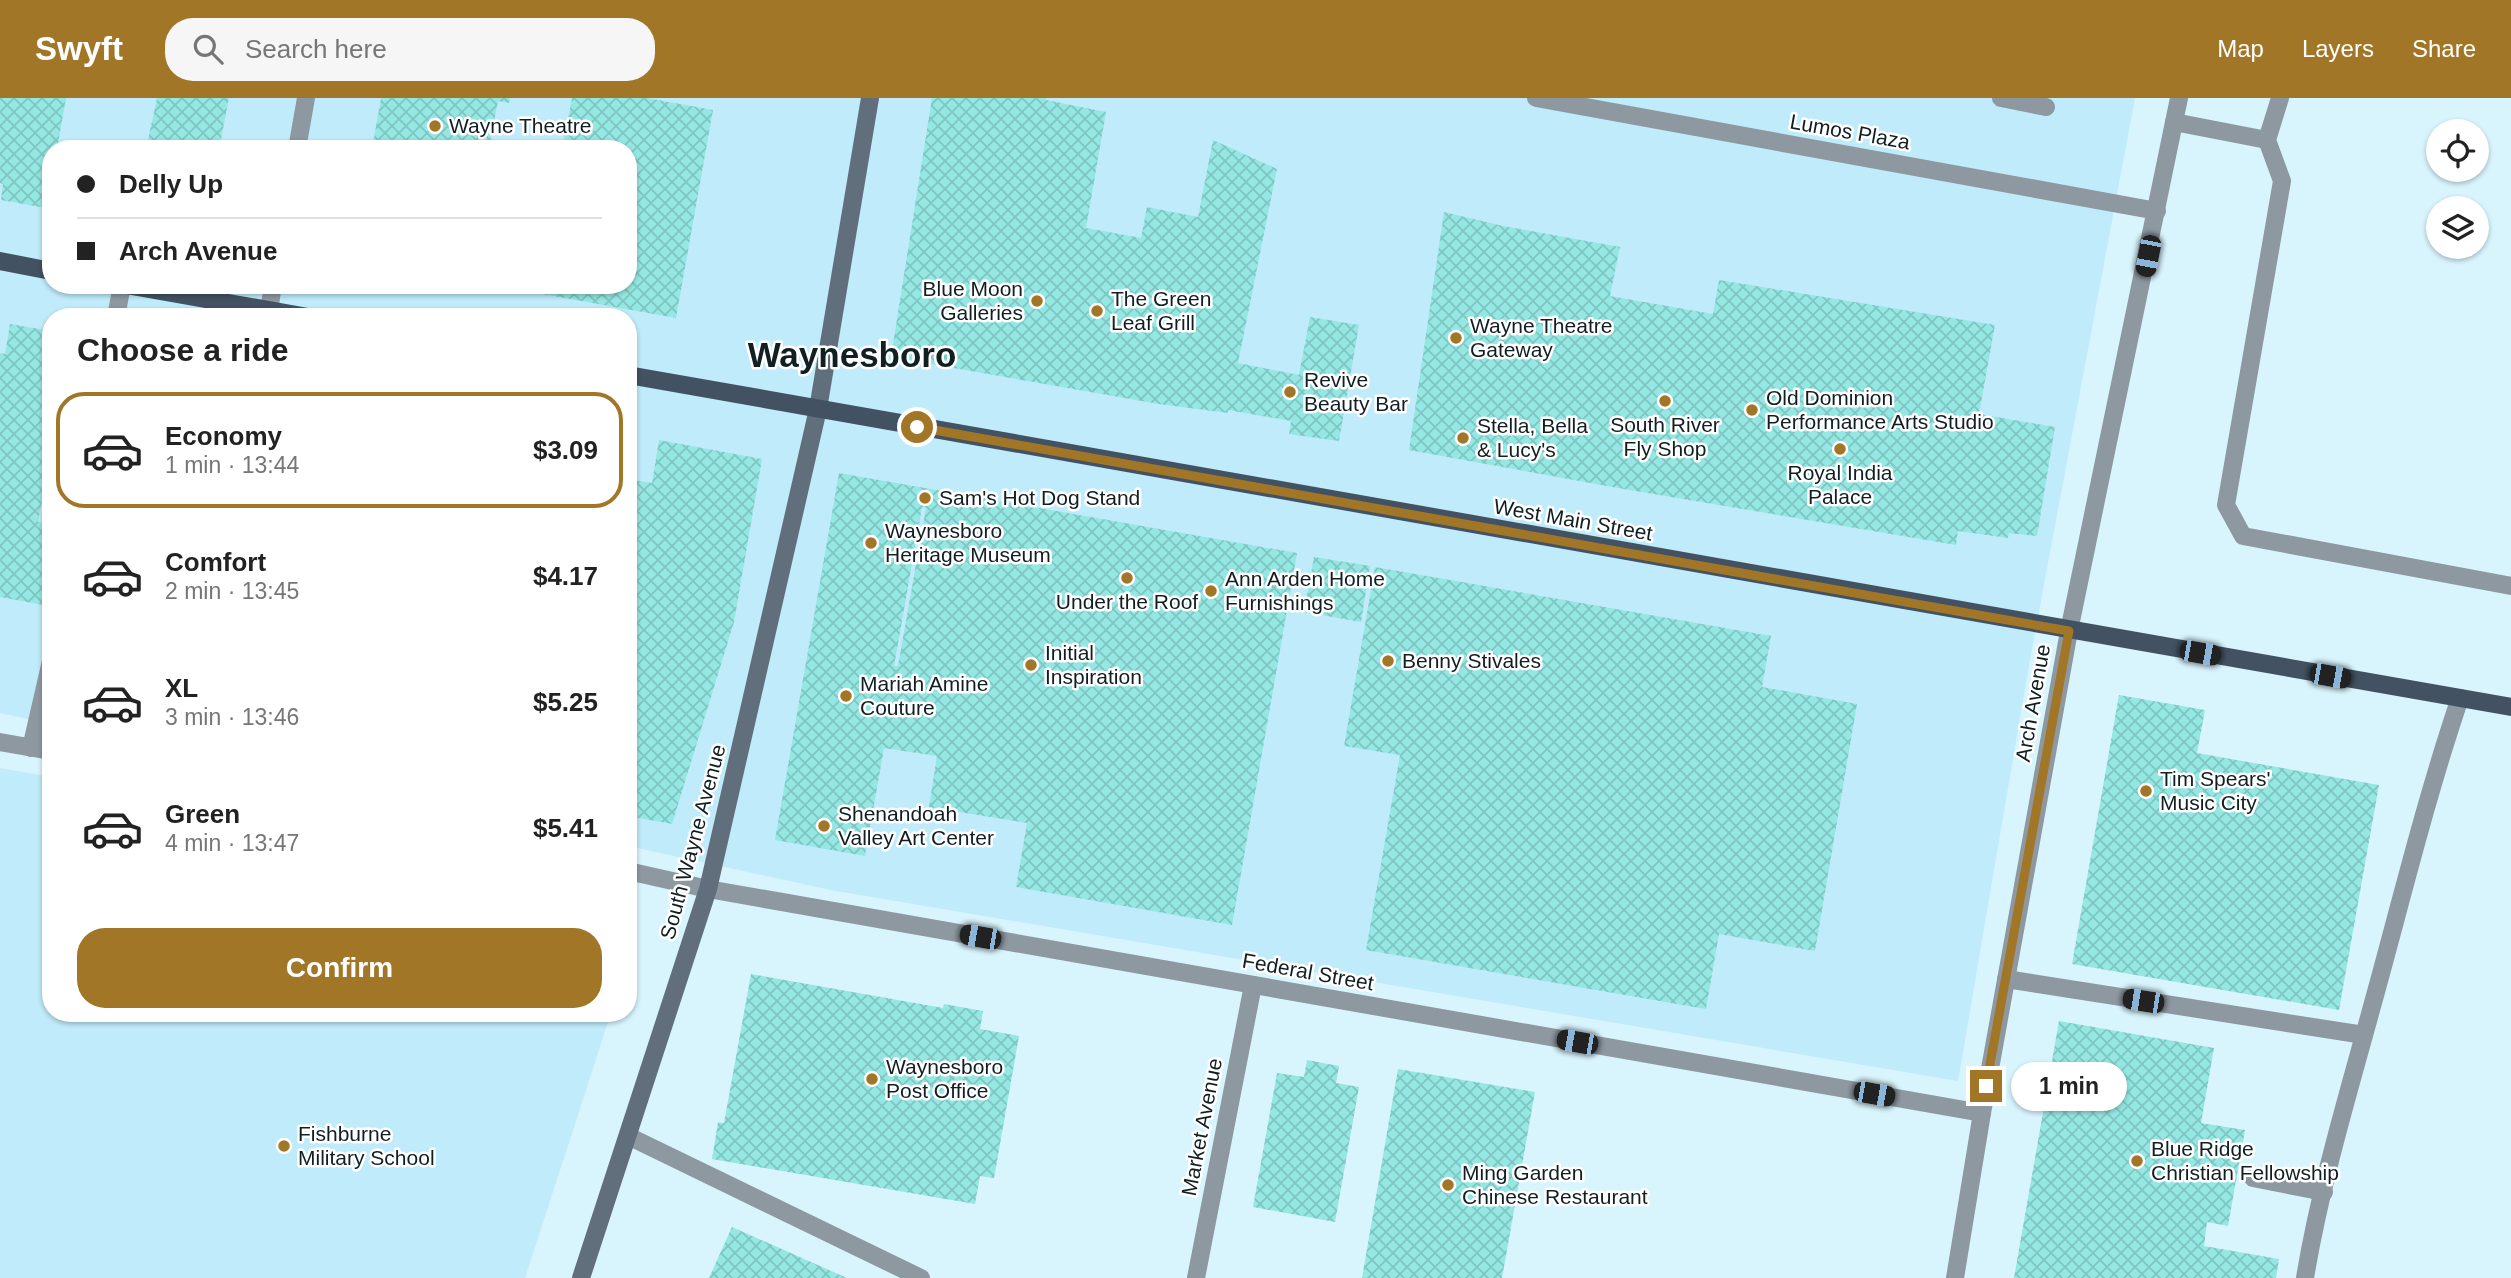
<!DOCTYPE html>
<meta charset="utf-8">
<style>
body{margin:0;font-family:Helvetica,sans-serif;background:#f6f6f6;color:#222;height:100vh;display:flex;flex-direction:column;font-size:26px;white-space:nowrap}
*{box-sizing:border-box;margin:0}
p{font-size:23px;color:#767676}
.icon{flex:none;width:38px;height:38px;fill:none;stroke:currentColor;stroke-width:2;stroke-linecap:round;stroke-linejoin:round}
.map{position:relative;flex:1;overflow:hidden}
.panel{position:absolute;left:42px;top:210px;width:595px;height:714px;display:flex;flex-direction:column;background:#fff;border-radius:28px;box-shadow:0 2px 5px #0004}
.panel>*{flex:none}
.hud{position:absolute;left:42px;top:42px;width:595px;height:154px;border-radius:28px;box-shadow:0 2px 5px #0004;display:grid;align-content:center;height:154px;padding:0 35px;background:#fff}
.tools{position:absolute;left:2426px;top:21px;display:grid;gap:14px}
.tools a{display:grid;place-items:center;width:63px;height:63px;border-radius:50%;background:#fff;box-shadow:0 2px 5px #0004;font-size:35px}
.end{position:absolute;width:32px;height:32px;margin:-16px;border:9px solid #a27627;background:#fff;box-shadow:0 0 0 4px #fff}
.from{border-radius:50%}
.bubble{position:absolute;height:49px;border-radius:24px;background:#fff;box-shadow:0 2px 5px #0004;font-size:23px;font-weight:700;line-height:49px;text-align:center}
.car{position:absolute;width:21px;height:42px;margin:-21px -10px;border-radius:9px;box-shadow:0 0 5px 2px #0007;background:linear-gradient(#222 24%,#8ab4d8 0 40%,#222 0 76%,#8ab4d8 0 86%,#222 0)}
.hud b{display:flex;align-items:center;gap:24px;height:66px;font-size:26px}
.hud b+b{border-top:2px solid #e0e0e0}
.hud i{width:18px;height:18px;background:#222}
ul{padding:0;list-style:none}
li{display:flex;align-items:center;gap:21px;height:116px;margin:0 14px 10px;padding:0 21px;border:4px solid transparent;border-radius:28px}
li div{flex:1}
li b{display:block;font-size:26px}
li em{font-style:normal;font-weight:700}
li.active{border-color:#a27627}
li>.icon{width:63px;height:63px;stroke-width:1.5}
h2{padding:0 35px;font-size:32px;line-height:84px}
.primary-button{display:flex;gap:14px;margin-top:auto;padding:14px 35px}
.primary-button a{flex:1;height:80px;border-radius:28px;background:#a27627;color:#fff;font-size:28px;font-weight:700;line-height:80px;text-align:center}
header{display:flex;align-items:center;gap:42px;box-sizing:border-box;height:98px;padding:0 35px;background:#a27627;color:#fff}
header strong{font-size:33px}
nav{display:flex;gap:38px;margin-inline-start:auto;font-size:24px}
.search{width:490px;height:63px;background:#f6f6f6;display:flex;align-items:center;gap:18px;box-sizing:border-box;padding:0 24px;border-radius:28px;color:#767676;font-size:26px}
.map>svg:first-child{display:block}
.built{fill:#bfebfa;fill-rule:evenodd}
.building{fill:url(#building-cross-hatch);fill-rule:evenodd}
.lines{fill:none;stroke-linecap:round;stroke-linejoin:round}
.service{stroke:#8e98a1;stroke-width:18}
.minor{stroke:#8e98a1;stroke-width:18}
.tertiary{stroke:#8e98a1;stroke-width:18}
.secondary{stroke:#616f7c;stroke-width:18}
.primary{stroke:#425262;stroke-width:18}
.route{stroke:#a27627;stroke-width:9}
.poi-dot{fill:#a27627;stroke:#fff;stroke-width:2.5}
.labels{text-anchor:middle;stroke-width:5;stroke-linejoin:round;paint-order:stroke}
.poi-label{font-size:21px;fill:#111e22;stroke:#fff;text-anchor:start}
.street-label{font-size:21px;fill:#111e22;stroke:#fff}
.town-label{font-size:35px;font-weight:bold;fill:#111e22;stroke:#fff}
</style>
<header>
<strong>Swyft</strong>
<div class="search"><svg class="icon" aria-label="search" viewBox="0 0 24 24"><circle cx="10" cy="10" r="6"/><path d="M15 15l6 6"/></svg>Search here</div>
<nav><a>Map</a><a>Layers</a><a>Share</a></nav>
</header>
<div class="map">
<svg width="2511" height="1180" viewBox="0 0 2511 1180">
<defs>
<pattern id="building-cross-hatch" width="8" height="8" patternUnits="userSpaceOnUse" patternTransform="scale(1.75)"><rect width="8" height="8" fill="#94e7e2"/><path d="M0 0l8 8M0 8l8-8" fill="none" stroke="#7fc6c2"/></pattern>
</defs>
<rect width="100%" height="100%" fill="#d8f4fd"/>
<g class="built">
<path d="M 0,0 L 2135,0 L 2030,561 L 1958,983 L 831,792 L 628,748 L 628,219 L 51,219 L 51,626 L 0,615 ZM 51,51 L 628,51 L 628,187 L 51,187 Z"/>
<path d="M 0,670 L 51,679 L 51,915 L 611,915 L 525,1180 L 0,1180 Z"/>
</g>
<g class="building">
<path d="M 0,0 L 66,0 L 57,51 L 51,51 L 51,111 L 1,102 L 3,86 L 0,85 Z"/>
<path d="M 157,0 L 229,0 L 219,51 L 146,51 Z"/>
<path d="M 381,0 L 510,0 L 509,5 L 498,3 L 489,51 L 372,51 Z"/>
<path d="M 572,0 L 647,0 L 713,12 L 676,220 L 537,195 L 538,187 L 628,187 L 628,51 L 562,51 Z"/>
<path d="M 932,0 L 1046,0 L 1046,2 L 1106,14 L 1086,130 L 1141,140 L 1147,109 L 1198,119 L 1213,42 L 1277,71 L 1238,265 L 1299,277 L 1310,219 L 1359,227 L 1339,343 L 1289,336 L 1291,323 L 1228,312 L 1228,315 L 1159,306 L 891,259 Z"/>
<path d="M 1444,114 L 1503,128 L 1620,149 L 1610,198 L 1713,216 L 1719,182 L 1995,227 L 1979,316 L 2055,329 L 2037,438 L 2009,435 L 2008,440 L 1958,433 L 1956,447 L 1618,390 L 1409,352 Z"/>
<path d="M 10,226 L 51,233 L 51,352 L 38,424 L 51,426 L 51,462 L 43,507 L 0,499 L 0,255 L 5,256 Z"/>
<path d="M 659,342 L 762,361 L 734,524 L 672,726 L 628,718 L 628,381 L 652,385 Z"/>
<path d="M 839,375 L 1297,455 L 1232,827 L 1016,789 L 1027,725 L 929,709 L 937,658 L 884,650 L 865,758 L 775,742 ZM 922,409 L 926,410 L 898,568 L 894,568 Z"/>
<path d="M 1314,459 L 1370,468 L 1361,524 L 1304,514 Z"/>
<path d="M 1375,469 L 1771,538 L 1762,589 L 1857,606 L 1815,853 L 1719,836 L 1706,911 L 1366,852 L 1400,657 L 1344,648 Z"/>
<path d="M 2119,597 L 2205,612 L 2197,655 L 2379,687 L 2339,912 L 2072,866 Z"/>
<path d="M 751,876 L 943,910 L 944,906 L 983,913 L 980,931 L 1019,938 L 994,1080 L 980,1078 L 975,1106 L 712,1061 L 718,1024 L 724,1025 Z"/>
<path d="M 2059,923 L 2214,950 L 2201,1025 L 2245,1032 L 2228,1128 L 2207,1124 L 2204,1148 L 2279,1161 L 2276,1180 L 2014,1180 Z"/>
<path d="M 1307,962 L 1339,968 L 1336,985 L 1359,989 L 1335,1124 L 1253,1109 L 1277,975 L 1304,979 Z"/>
<path d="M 1398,971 L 1535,994 L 1502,1180 L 1362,1180 Z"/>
<path d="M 732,1129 L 847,1180 L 709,1180 Z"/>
</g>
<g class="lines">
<g class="service">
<path d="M 1536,0 L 2157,113"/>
<path d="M 2001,0 L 2046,9"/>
<path d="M 2280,0 L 2267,42 L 2282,83 L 2226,407 L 2243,438 L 2511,488"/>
<path d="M 2174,24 L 2267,42"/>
<path d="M 297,51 L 306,0"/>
<path d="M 116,219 L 122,187"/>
<path d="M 268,219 L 273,187"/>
<path d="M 31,650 L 51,563"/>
<path d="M 2006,881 L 2364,937"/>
<path d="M 628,1038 L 921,1180"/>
<path d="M 2253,1080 L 2324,1094"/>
<path d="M 2305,1180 C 2320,1089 2347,1000 2371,912 C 2400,808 2425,703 2460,600"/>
</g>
<g class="minor">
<path d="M 0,644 L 51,653"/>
<path d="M 628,773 L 708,791 L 1982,1015"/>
<path d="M 1196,1180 L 1253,887"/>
</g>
<path class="tertiary" d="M 1955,1180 L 1982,1015 L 2069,533 L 2179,0"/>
<path class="secondary" d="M 581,1180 L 708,791 L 818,311 L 870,0"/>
<g class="primary">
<path d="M 0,163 L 51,173"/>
<path d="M 126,187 L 308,219"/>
<path d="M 628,277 L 2511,609"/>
</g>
</g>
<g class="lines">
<path class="route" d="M 917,329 L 2069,533 L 1986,988"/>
</g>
<g class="poi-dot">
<circle cx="435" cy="28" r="7"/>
<circle cx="1037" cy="203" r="7"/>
<circle cx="1097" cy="213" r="7"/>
<circle cx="1456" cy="240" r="7"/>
<circle cx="1290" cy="294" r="7"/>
<circle cx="1665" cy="303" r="7"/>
<circle cx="1752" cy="312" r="7"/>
<circle cx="1463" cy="340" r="7"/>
<circle cx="1840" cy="351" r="7"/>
<circle cx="925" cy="400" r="7"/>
<circle cx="871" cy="445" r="7"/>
<circle cx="1127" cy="480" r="7"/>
<circle cx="1211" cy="493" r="7"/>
<circle cx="1388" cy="563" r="7"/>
<circle cx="1031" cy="567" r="7"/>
<circle cx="846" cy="598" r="7"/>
<circle cx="2146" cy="693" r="7"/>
<circle cx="824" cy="728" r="7"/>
<circle cx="872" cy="981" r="7"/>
<circle cx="284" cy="1048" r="7"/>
<circle cx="2137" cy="1063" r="7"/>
<circle cx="1448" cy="1087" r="7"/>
</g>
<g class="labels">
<g class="poi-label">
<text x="449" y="35">Wayne Theatre</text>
<text x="1023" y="198" text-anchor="end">Blue Moon<tspan x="1023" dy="24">Galleries</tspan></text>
<text x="1111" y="208">The Green<tspan x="1111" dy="24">Leaf Grill</tspan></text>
<text x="1470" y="235">Wayne Theatre<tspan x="1470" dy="24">Gateway</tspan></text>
<text x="1304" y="289">Revive<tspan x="1304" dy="24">Beauty Bar</tspan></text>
<text x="1766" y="307">Old Dominion<tspan x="1766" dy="24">Performance Arts Studio</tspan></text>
<text x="1665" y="334" text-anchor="middle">South River<tspan x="1665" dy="24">Fly Shop</tspan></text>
<text x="1477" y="335">Stella, Bella<tspan x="1477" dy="24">&amp; Lucy's</tspan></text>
<text x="1840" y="382" text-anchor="middle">Royal India<tspan x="1840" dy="24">Palace</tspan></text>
<text x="939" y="407">Sam's Hot Dog Stand</text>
<text x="885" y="440">Waynesboro<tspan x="885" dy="24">Heritage Museum</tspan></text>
<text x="1225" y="488">Ann Arden Home<tspan x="1225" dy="24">Furnishings</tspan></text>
<text x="1127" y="511" text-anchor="middle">Under the Roof</text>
<text x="1045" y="562">Initial<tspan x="1045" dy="24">Inspiration</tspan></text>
<text x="1402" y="570">Benny Stivales</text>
<text x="860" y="593">Mariah Amine<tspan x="860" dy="24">Couture</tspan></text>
<text x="2160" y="688">Tim Spears'<tspan x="2160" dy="24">Music City</tspan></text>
<text x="838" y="723">Shenandoah<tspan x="838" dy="24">Valley Art Center</tspan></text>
<text x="886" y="976">Waynesboro<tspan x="886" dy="24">Post Office</tspan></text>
<text x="298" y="1043">Fishburne<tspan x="298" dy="24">Military School</tspan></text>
<text x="2151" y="1058">Blue Ridge<tspan x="2151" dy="24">Christian Fellowship</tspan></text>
<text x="1462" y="1082">Ming Garden<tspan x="1462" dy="24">Chinese Restaurant</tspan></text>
</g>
<g class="street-label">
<text transform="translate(1850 34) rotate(10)" y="7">Lumos Plaza</text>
<text transform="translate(1573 422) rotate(10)" y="7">West Main Street</text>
<text transform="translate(2033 605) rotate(-80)" y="7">Arch Avenue</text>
<text transform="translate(693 744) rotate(-75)" y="7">South Wayne Avenue</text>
<text transform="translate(1308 874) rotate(10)" y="7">Federal Street</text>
<text transform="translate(1202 1029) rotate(-79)" y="7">Market Avenue</text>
</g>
<g class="town-label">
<text x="852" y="269">Waynesboro</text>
</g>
</g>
</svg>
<div class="tools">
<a><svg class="icon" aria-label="locate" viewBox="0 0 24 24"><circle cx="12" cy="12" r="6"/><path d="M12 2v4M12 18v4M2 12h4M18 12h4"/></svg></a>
<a><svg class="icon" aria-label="layers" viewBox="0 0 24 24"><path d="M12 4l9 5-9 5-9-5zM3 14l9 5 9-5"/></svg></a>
</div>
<i class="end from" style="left:917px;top:329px"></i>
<i class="end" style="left:1986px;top:988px"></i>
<div class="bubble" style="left:2011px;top:964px;width:116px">1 min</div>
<i class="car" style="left:2148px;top:158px;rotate:191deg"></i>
<i class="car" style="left:2200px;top:555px;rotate:100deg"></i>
<i class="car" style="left:2330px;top:578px;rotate:100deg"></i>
<i class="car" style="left:980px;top:839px;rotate:280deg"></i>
<i class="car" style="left:2143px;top:903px;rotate:279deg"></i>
<i class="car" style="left:1577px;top:944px;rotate:280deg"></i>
<i class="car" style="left:1874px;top:996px;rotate:100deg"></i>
<div class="hud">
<b><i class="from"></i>Delly Up</b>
<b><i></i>Arch Avenue</b>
</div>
<section class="panel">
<h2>Choose a ride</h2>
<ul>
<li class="active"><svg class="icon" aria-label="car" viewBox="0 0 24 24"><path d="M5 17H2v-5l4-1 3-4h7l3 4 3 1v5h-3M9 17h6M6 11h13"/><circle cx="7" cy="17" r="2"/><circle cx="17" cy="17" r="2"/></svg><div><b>Economy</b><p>1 min · 13:44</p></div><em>$3.09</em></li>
<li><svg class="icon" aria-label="car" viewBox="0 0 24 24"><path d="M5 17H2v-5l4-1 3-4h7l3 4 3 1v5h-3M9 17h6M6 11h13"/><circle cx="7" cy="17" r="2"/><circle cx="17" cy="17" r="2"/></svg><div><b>Comfort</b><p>2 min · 13:45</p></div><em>$4.17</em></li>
<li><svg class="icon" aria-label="car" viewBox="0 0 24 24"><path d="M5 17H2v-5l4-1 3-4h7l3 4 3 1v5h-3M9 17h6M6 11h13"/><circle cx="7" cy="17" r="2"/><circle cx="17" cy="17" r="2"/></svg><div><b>XL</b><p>3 min · 13:46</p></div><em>$5.25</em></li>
<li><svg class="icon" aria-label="car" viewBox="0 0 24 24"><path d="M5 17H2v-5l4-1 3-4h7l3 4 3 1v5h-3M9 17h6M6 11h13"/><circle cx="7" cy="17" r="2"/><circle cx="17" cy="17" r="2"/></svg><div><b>Green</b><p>4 min · 13:47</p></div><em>$5.41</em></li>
</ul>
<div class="primary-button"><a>Confirm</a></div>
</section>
</div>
